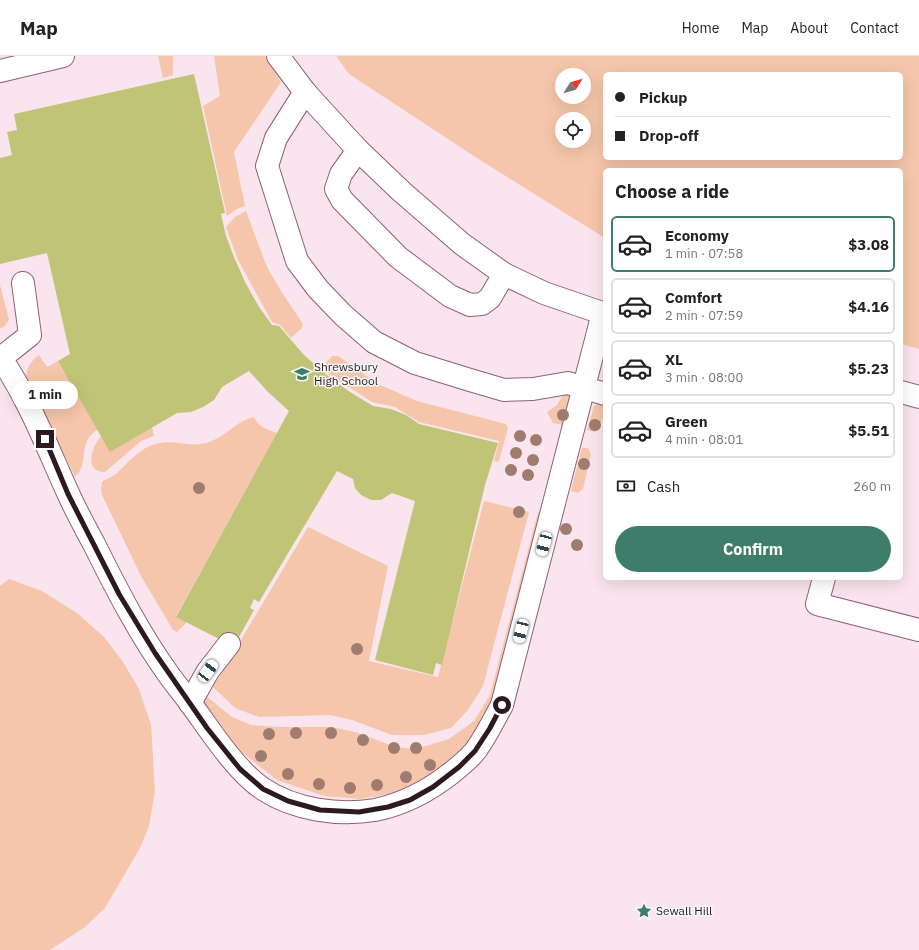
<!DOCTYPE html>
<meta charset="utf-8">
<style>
body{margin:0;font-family:"IBM Plex Sans",sans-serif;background:#f2f2f2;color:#222;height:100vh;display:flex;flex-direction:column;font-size:15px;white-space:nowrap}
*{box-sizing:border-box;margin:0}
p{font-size:13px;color:#767676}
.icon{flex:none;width:22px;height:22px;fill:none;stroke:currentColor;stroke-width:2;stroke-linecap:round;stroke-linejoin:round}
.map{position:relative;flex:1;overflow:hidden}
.side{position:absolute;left:603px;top:112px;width:300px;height:412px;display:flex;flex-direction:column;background:#fff;border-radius:6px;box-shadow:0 4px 16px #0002}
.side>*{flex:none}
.top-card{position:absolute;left:603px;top:16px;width:300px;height:88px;border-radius:6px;box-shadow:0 4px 16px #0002;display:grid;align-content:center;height:88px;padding:0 12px;background:#fff}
.needle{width:26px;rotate:53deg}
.fabs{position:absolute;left:555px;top:12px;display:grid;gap:8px}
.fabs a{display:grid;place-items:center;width:36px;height:36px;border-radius:50%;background:#fff;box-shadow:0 4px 16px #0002;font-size:20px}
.end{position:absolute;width:18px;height:18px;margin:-9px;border:5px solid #2c1922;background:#fff;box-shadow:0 0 0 2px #fff}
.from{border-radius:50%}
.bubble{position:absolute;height:28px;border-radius:14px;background:#fff;box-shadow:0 4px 16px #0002;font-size:13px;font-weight:700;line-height:28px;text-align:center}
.car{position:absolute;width:12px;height:24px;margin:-12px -6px;border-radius:5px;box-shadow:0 0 3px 1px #0007;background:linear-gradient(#fff 24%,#345 0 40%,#fff 0 76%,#345 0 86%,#fff 0)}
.top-card b{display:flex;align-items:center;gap:14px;height:38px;font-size:15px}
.top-card b+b{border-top:1px solid #e0e0e0}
.top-card i{width:10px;height:10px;background:#222}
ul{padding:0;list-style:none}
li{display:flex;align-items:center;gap:12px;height:56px;margin:0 8px 6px;padding:0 4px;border:2px solid #e0e0e0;border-radius:6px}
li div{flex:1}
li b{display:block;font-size:15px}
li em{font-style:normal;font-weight:700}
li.on{border-color:#3e7d6a}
li>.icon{width:36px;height:36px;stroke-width:1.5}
h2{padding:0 12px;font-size:18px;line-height:48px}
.pay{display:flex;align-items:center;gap:10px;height:44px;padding:0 12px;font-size:15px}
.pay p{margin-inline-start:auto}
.button{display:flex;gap:8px;margin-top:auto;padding:8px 12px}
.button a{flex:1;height:46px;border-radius:24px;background:#3e7d6a;color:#fff;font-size:16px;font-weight:700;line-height:46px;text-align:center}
header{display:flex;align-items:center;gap:24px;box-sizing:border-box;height:56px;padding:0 20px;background:#fff;border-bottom:1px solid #e0e0e0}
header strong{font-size:19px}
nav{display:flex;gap:22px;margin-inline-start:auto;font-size:14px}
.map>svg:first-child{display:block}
.green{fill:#f5c6ab;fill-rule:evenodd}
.building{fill:#bfc476}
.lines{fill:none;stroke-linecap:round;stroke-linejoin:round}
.minor-casing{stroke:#8f6075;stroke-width:24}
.minor{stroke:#fff;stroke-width:22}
.tree{fill:#9f7c6e}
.route{stroke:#2c1922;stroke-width:5}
.labels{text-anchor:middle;stroke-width:3;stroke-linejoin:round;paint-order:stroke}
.poi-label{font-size:12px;fill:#2c1922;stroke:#f8f8f8;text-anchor:start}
</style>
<header>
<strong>Map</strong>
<nav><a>Home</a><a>Map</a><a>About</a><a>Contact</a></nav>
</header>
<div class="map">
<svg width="919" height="894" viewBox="0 0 919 894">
<rect width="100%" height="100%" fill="#fae4ed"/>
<g class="green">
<path d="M 158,0 L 173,0 L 173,19 L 163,22 Z"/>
<path d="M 214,0 L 265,0 L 281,26 L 234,96 L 245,150 L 237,153 L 227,160 L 203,50 L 220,40 Z"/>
<path d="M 336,0 L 919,0 L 919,293 L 901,288 L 901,114 L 605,114 L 605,182 L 480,104 L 349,18 ZM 605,18 L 901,18 L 901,102 L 605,102 ZM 562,19 L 584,19 L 584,41 L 562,41 ZM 562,63 L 584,63 L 584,85 L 562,85 Z"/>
<path d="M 246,155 L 256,182 L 267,211 L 281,235 L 303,268 L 302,272 L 291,282 L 280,269 L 272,266 L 238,204 L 226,171 L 235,161 Z"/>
<path d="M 0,229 L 9,264 L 4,271 L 0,272 Z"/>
<path d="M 39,299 L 47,311 L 58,305 L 98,373 C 94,376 89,380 87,385 C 82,397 86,411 75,421 L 26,321 C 27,311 31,305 39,299 Z"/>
<path d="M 332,300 L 338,300 L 378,328 L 417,345 L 506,368 L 508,372 L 499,405 L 497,406 L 494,405 L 499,385 L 419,366 L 395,351 L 372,346 L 321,313 Z"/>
<path d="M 568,338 L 571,339 L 567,370 L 553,367 L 547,356 L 557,349 L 563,339 Z"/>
<path d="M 599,347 L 605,348 C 605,357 602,369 595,376 L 587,374 L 594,350 Z"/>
<path d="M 254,361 C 259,371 266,373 277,377 L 176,560 L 187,566 L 177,576 L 173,574 L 141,520 L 102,439 L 101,432 L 102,426 C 106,423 112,421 116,418 C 129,406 141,390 160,387 C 177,384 193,393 212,385 C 227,379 238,364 254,361 Z"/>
<path d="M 152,371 L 154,380 L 141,385 L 105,416 C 83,416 92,389 102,379 Z"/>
<path d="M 582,392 L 588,392 L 591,398 L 583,433 L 578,437 L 571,435 Z"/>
<path d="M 484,445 L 529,456 L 483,630 L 468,654 L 451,672 L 424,679 L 392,679 L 352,664 L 330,659 L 259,661 L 235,652 L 213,631 L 308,471 L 388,510 L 369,605 L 438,621 Z"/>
<path d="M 538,456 L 544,459 L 498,638 L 472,684 L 449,709 L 424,726 L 395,737 L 359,743 L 324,740 L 277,724 L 240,695 L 204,646 L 206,640 L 232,661 L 251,669 L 280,671 L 332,671 L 355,676 L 396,691 L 416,693 L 449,683 L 474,665 L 490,639 Z"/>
<path d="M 9,523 L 42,535 L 77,557 L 104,581 L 123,606 L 139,633 L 151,669 L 155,735 L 149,770 L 140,792 L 105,852 L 85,871 L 50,894 L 0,894 L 0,530 Z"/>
</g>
<path class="building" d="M 194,18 L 225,157 L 221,158 L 226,180 L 234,201 L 245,226 L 259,251 L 272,269 L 279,270 L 304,299 L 328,320 L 350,336 L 373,350 L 391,353 L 406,359 L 419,368 L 498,387 L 485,429 L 442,609 L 436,607 L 433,619 L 375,604 L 415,445 L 392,437 L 381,444 L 371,444 L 361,439 L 355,432 L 353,423 L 337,415 L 259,546 L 254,543 L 250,552 L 254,554 L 233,592 L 229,588 L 176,561 L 289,355 L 267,335 L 249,315 L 222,331 L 214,344 L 203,351 L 191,356 L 177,357 L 110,396 L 58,305 L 70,298 L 47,197 L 0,208 L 0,102 L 12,99 L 7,76 L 17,74 L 14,58 Z"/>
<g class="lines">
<g class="minor-casing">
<g id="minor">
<path d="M 278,0 L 305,36 L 358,94 L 402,136 L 462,188 L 504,218 L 544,237 L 605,258"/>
<path d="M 0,15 L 63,0"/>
<path d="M 305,36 L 276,82 L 267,110 L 297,205 L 318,233 L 343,259 L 374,286 L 415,307 L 470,324 L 504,334 L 533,333 L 568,327 L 605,338"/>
<path d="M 358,94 L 341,118 L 336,133 L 342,144 L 398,201 L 450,240 L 470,249 L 482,248 L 490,242 L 504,218"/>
<path d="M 0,301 C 29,343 47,391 68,437 C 76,455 86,473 95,490 C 117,534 140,579 169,619 C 176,629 184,638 191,648 C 210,674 236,715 263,733 C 295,754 338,760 375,754 C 404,748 427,736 450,718 C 459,711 469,703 476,694 C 486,680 494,664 502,649 L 603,257"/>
<path d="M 1,302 L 30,279 L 23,227"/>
<path d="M 901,336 L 919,341"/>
<path d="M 824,522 L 817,548 L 919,574"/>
<path d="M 190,647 L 208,615 L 229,588"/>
</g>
</g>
<use href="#minor" class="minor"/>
</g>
<g class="tree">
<circle cx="563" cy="359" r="6"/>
<circle cx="595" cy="369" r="6"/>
<circle cx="520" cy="380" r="6"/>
<circle cx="536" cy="384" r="6"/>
<circle cx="516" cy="397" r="6"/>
<circle cx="533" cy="404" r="6"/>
<circle cx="584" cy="408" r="6"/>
<circle cx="511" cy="414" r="6"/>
<circle cx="528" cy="419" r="6"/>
<circle cx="199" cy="432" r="6"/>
<circle cx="519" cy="456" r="6"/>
<circle cx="566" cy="473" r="6"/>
<circle cx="577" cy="489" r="6"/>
<circle cx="357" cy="593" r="6"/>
<circle cx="296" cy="677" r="6"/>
<circle cx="331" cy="677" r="6"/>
<circle cx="269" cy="678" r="6"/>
<circle cx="363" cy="684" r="6"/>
<circle cx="394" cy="692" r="6"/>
<circle cx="416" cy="692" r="6"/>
<circle cx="261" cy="700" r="6"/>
<circle cx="430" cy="709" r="6"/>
<circle cx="288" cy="718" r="6"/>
<circle cx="406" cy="721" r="6"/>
<circle cx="319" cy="728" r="6"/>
<circle cx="377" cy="729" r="6"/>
<circle cx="350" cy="732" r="6"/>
</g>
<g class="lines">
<path class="route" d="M 45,383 L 68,438 L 119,538 L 155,597 L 207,672 L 240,713 L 263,733 L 288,745 L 320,754 L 359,756 L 388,751 L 410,744 L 433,731 L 459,711 L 475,695 L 490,672 L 502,649"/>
</g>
<defs>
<g id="school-bare" transform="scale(1.2)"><path d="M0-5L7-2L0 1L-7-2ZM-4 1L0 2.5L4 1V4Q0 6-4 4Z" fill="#3e7d6a" stroke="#f8f8f8" stroke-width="2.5" paint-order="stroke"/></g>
<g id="sight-bare" transform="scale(1.2)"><path d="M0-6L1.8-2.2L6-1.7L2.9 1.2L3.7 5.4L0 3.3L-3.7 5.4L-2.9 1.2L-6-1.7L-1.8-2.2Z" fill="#3e7d6a" stroke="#f8f8f8" stroke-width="2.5" paint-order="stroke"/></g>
</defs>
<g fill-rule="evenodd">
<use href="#school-bare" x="302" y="318"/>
<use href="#sight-bare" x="644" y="855"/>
</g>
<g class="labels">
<g class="poi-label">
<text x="314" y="315">Shrewsbury<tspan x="314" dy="14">High School</tspan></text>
<text x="656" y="859">Sewall Hill</text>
</g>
</g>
</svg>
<div class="fabs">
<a><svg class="needle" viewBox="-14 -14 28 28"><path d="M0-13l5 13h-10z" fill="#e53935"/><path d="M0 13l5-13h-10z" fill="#767676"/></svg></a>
<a><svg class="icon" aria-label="locate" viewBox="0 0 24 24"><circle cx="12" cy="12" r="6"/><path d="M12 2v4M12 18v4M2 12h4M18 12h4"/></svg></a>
</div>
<i class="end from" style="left:502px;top:649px"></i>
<i class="end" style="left:45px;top:383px"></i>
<div class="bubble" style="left:12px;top:325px;width:66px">1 min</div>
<i class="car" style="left:544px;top:488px;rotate:195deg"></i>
<i class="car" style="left:521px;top:575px;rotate:194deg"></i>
<i class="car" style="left:208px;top:615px;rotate:37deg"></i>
<div class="top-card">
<b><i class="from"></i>Pickup</b>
<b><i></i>Drop-off</b>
</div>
<section class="side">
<h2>Choose a ride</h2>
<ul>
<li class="on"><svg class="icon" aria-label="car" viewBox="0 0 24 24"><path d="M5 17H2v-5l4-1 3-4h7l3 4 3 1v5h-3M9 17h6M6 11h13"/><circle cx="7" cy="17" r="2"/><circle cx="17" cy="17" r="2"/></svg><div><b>Economy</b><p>1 min · 07:58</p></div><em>$3.08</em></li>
<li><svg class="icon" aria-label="car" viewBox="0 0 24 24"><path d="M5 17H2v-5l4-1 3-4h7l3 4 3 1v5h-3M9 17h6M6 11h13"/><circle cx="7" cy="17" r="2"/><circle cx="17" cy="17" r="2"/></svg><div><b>Comfort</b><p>2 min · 07:59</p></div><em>$4.16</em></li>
<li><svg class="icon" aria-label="car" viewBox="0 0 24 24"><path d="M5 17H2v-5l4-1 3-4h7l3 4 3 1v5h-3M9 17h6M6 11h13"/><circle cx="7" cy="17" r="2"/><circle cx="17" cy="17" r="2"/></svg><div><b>XL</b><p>3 min · 08:00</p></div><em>$5.23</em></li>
<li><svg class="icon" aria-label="car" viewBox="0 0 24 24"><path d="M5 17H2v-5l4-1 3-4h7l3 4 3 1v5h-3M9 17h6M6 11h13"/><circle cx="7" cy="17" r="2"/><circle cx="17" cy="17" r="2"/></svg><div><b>Green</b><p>4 min · 08:01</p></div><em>$5.51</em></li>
</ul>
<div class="pay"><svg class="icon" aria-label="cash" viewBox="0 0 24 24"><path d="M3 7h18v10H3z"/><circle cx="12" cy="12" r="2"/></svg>Cash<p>260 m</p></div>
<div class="button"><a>Confirm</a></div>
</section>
</div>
